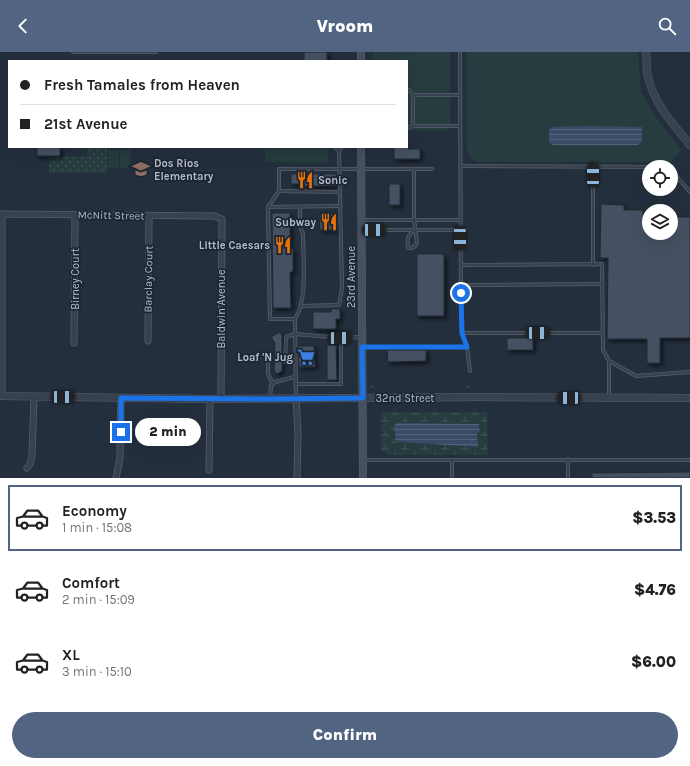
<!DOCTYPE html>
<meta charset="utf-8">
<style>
body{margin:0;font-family:Karla,sans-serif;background:#f2f2f2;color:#222;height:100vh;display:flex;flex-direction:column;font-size:15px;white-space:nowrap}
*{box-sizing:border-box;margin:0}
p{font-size:13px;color:#767676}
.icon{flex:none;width:22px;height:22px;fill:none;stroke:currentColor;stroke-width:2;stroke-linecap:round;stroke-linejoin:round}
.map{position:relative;height:426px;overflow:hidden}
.details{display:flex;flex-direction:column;background:#fff;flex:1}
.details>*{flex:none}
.guide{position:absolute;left:8px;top:8px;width:400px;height:88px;border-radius:0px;box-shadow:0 4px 16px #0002;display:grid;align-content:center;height:88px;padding:0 12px;background:#fff}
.fabs{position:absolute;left:642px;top:108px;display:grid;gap:8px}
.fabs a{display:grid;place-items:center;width:36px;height:36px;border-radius:50%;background:#fff;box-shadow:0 4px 16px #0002;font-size:20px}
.end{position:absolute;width:18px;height:18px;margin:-9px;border:5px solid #1a73e8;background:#fff;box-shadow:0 0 0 2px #fff}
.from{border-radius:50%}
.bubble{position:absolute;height:28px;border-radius:14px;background:#fff;box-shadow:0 4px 16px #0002;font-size:13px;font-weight:800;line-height:28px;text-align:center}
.car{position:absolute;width:12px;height:24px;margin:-12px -6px;border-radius:5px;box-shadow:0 0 3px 1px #0007;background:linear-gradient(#222 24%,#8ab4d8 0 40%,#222 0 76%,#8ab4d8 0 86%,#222 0)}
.guide b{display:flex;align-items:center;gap:14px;height:38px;font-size:15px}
.guide b+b{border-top:1px solid #e0e0e0}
.guide i{width:10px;height:10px;background:#222}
ul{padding:7px 0 0;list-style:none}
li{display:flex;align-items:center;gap:12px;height:66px;margin:0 8px 6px;padding:0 4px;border:2px solid transparent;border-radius:0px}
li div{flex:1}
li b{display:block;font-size:15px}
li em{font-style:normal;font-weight:800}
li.selected{border-color:#516482}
li>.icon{width:36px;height:36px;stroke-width:1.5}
.primary-button{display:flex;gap:8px;margin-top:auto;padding:8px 12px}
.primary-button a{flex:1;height:46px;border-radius:24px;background:#516482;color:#fff;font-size:16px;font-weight:800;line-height:46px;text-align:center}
header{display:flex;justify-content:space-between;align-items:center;height:52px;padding:0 12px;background:#516482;color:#fff;font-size:18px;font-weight:800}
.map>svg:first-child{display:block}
.grass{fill:#263c3f}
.wetland{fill:url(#wetland-marsh)}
.park{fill:url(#park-dots)}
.water{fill:url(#water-rules)}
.building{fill:#455162;stroke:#1f2835;filter:url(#shadow)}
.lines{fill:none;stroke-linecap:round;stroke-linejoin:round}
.service-casing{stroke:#565f6c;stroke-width:4}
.minor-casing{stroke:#565f6c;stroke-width:7}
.tertiary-casing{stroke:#565f6c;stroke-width:8}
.secondary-casing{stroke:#565f6c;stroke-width:8}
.path{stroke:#44595c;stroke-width:1;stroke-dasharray:3 3;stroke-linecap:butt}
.service{stroke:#38414e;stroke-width:2.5}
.minor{stroke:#38414e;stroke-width:5.5}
.tertiary{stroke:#38414e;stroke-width:7}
.secondary{stroke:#465061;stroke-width:7}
.route{stroke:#1a73e8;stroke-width:5}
.labels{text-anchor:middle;stroke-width:3.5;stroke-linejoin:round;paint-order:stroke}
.poi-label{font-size:11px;font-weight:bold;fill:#b4bcc9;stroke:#1d2633;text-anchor:end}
.street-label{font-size:11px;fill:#b4bcc9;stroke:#1d2633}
</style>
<header><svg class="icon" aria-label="back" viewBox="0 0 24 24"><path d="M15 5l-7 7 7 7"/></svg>Vroom<svg class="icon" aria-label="search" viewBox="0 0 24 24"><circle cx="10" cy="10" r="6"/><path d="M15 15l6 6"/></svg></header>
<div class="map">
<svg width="690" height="426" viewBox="0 0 690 426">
<defs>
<pattern id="wetland-marsh" width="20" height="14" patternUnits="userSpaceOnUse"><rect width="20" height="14" fill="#263c3f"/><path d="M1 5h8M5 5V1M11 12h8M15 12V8" fill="none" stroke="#435659"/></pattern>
<pattern id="park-dots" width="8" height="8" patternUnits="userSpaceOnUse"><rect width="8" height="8" fill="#263c3f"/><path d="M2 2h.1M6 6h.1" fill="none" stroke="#435659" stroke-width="1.8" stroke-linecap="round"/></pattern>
<pattern id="water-rules" width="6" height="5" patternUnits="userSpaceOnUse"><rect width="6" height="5" fill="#394c67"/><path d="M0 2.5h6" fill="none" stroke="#53647b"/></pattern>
<filter id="shadow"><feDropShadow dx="2.5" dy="2.5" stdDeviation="2" flood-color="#0009"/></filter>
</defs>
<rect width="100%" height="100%" fill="#242f3e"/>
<g class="grass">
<path d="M 373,0 L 450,0 L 450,71 L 448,79 L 407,78 L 407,9 L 373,9 Z"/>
<path d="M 466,0 L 638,0 L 641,40 L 655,64 L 681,98 L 671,110 L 477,110 L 473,108 L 467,100 Z"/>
<path d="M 265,95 L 328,95 L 328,111 L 265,110 Z"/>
<rect x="108" y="98" width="11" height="18"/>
<rect x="120" y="98" width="11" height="18"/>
</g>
<path class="wetland" d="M 383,360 L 487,360 L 488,403 L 389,403 L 381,397 L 381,362 Z"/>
<path class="park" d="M 87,95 L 107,95 L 107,121 L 49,121 L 49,105 L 87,104 Z"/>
<g class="water">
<path d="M 588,74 L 642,75 L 642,90 L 638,93 L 553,93 L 549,90 L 549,78 L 552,75 Z"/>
<path d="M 397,371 L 479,372 L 480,379 L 477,382 L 478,395 L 401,390 L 396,388 L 394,375 Z"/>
</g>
<g class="building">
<path d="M 306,0 L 327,0 L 327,9 L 304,9 L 304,1 Z"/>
<rect x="37" y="95" width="23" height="9"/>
<path d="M 394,95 L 408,95 L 408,97 L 420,97 L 420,107 L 394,107 Z"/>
<path d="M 291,122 L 336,122 L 336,134 L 304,134 L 304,132 L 291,132 Z"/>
<rect x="389" y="132" width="11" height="21"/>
<path d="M 601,152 L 624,153 L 624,158 L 643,158 L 643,165 L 649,165 L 649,181 L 671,181 L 671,165 L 690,165 L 690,286 L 660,286 L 660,311 L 647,311 L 647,287 L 607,287 L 608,206 L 600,206 Z"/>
<path d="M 272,161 L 290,161 L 290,197 L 293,197 L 293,220 L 290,220 L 291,256 L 273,256 Z"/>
<path d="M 319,162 L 338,162 L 338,178 L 320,178 Z"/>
<rect x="417" y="202" width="27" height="62"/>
<path d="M 331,257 L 340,257 L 340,267 L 336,267 L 336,277 L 313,277 L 313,260 L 331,260 Z"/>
<path d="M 280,280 L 282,284 L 282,319 L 277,322 L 274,318 L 275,291 L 271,285 Z"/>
<rect x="507" y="286" width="26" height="12"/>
<path d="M 327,293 L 336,293 L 337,328 L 327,328 Z"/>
<path d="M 298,294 L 314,294 L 315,315 L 299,315 Z"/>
<path d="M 387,298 L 426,298 L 426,309 L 388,310 Z"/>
<path d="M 690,420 L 690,426 L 592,426 L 592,421 Z"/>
</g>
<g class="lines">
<g class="service-casing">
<g id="service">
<path d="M 73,0 L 156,0"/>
<path d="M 460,0 L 461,265 L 462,281 L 467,295 L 470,319"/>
<path d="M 407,38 L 409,38 L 413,43"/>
<path d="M 460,43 L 413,43 L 413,74 L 460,74"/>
<path d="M 407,76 L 413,74"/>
<path d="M 335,95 L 339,99"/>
<path d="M 460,114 L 668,115"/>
<path d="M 593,114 L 593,213"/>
<path d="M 414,117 L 414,168 L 417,190 L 415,194 L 412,196 L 408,196 C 407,187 407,183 415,178"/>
<path d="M 671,118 L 690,140"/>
<path d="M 340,140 L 279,139 L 279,117 L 432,117"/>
<path d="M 268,155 L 279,139"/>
<path d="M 362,168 L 460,168"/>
<path d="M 362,178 L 460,178"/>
<path d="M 461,213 L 602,212 L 603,298 L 609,309 L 609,345"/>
<path d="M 461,233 L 602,232"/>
<path d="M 301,254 L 339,253 L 342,236 L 339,99 L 342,95"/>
<path d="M 295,267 L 270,267 L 268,155 L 341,154"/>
<path d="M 462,281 L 602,281"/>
<path d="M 363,295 L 467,295"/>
<path d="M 609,309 L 636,324 L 690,320"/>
<path d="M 268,310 L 268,322 L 273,332"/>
<path d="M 285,310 L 286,285 L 295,282 L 341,286"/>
<path d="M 295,332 L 341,332 L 341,286 L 362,285"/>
<path d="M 270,345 L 271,333 L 275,330 L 295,325"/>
<path d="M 296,346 L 295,267 C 308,248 303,206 303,182 L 300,175 L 300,155"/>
<path d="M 364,408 C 472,409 581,407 690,408"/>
<path d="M 452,409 L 452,426"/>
<path d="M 568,426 L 568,407"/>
</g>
</g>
<g class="minor-casing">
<g id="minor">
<path d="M 0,162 L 214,164 L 222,167 L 221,347"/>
<path d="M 148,289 L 149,164"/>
<path d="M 74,291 L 75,163"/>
<path d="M 2,344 L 2,162"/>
<path d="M 296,347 L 298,381 L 297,426"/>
<path d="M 27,416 L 30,412 L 32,404 L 34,345"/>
<path d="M 209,418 L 210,347"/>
<path d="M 116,426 L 120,406 L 121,346"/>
</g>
</g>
<g class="tertiary-casing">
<g id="tertiary">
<path d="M 646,0 C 647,8 646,17 648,25 C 654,52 673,72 690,93"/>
<path d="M 0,344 L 210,347 L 480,345 L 690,346"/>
</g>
</g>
<g class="secondary-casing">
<g id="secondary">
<path d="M 361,0 L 361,9"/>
<path d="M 361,95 L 363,426"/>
</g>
</g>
<g class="path">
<path d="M 370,335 L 374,334"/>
<path d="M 467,335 L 472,335"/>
</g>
<use href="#service" class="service"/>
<use href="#minor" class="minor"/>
<use href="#tertiary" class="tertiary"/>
<use href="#secondary" class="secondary"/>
</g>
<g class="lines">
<path class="route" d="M 121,380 L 121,346 L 270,347 L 363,346 L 362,295 L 467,295 L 462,281 L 461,241"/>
</g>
<defs>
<g id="school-bare" transform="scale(1.38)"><path d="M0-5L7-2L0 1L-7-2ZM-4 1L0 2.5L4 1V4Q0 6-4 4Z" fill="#8d6e63" stroke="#1d2633" stroke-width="2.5" paint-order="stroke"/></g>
<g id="restaurant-bare" transform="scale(1.38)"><path d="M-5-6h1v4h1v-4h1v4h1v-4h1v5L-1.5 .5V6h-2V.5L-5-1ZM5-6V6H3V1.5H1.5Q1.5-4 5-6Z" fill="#e8710a" stroke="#1d2633" stroke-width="2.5" paint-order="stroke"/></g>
<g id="supermarket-bare" transform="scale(1.38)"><path d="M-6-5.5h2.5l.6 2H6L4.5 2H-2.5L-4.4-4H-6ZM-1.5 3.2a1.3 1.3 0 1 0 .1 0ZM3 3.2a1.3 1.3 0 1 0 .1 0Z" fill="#3f7fe0" stroke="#1d2633" stroke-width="2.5" paint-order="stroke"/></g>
</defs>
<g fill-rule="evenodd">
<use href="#school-bare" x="141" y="117"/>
<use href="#restaurant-bare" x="305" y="128"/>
<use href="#restaurant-bare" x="329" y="170"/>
<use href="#restaurant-bare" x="283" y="193"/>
<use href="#supermarket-bare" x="306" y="305"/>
</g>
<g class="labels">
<g class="poi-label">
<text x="154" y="115" text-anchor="start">Dos Rios<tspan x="154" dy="13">Elementary</tspan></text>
<text x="318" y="132" text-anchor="start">Sonic</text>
<text x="316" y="174">Subway</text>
<text x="270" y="197">Little Caesars</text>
<text x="293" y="309">Loaf 'N Jug</text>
</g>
<g class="street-label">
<text transform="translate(111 163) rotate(1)" y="4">McNitt Street</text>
<text transform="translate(351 225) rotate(-90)" y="4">23rd Avenue</text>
<text transform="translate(75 227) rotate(-90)" y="4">Birney Court</text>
<text transform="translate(148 227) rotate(-89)" y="4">Barclay Court</text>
<text transform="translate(221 257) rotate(-90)" y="4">Baldwin Avenue</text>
<text x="405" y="350">32nd Street</text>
</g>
</g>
</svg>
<div class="fabs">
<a><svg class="icon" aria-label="locate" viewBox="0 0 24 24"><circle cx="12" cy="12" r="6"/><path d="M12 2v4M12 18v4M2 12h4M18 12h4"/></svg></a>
<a><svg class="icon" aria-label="layers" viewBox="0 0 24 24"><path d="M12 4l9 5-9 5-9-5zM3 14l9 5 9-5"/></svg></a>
</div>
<i class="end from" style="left:461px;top:241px"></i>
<i class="end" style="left:121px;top:380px"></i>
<div class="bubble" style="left:135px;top:366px;width:66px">2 min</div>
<i class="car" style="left:593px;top:123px;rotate:0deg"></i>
<i class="car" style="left:374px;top:178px;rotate:90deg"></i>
<i class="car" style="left:460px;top:186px;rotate:179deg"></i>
<i class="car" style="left:538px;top:281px;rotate:90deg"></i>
<i class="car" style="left:340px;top:286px;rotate:89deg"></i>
<i class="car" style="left:63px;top:345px;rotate:91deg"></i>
<i class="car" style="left:569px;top:346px;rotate:270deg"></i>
<div class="guide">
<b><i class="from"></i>Fresh Tamales from Heaven</b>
<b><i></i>21st Avenue</b>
</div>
</div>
<section class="details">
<ul>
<li class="selected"><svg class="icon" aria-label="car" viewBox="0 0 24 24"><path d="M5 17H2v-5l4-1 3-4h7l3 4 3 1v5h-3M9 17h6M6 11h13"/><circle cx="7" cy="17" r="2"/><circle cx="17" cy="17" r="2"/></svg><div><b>Economy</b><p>1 min · 15:08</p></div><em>$3.53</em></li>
<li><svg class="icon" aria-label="car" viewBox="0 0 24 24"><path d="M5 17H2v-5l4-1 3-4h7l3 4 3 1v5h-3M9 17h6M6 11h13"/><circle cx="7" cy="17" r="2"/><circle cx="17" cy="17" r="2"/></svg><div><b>Comfort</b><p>2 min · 15:09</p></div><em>$4.76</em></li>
<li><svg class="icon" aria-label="car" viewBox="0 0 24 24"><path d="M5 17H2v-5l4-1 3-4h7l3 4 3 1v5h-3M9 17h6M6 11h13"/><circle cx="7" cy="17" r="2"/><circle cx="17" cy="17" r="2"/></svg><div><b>XL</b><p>3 min · 15:10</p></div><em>$6.00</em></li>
</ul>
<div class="primary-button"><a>Confirm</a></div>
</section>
